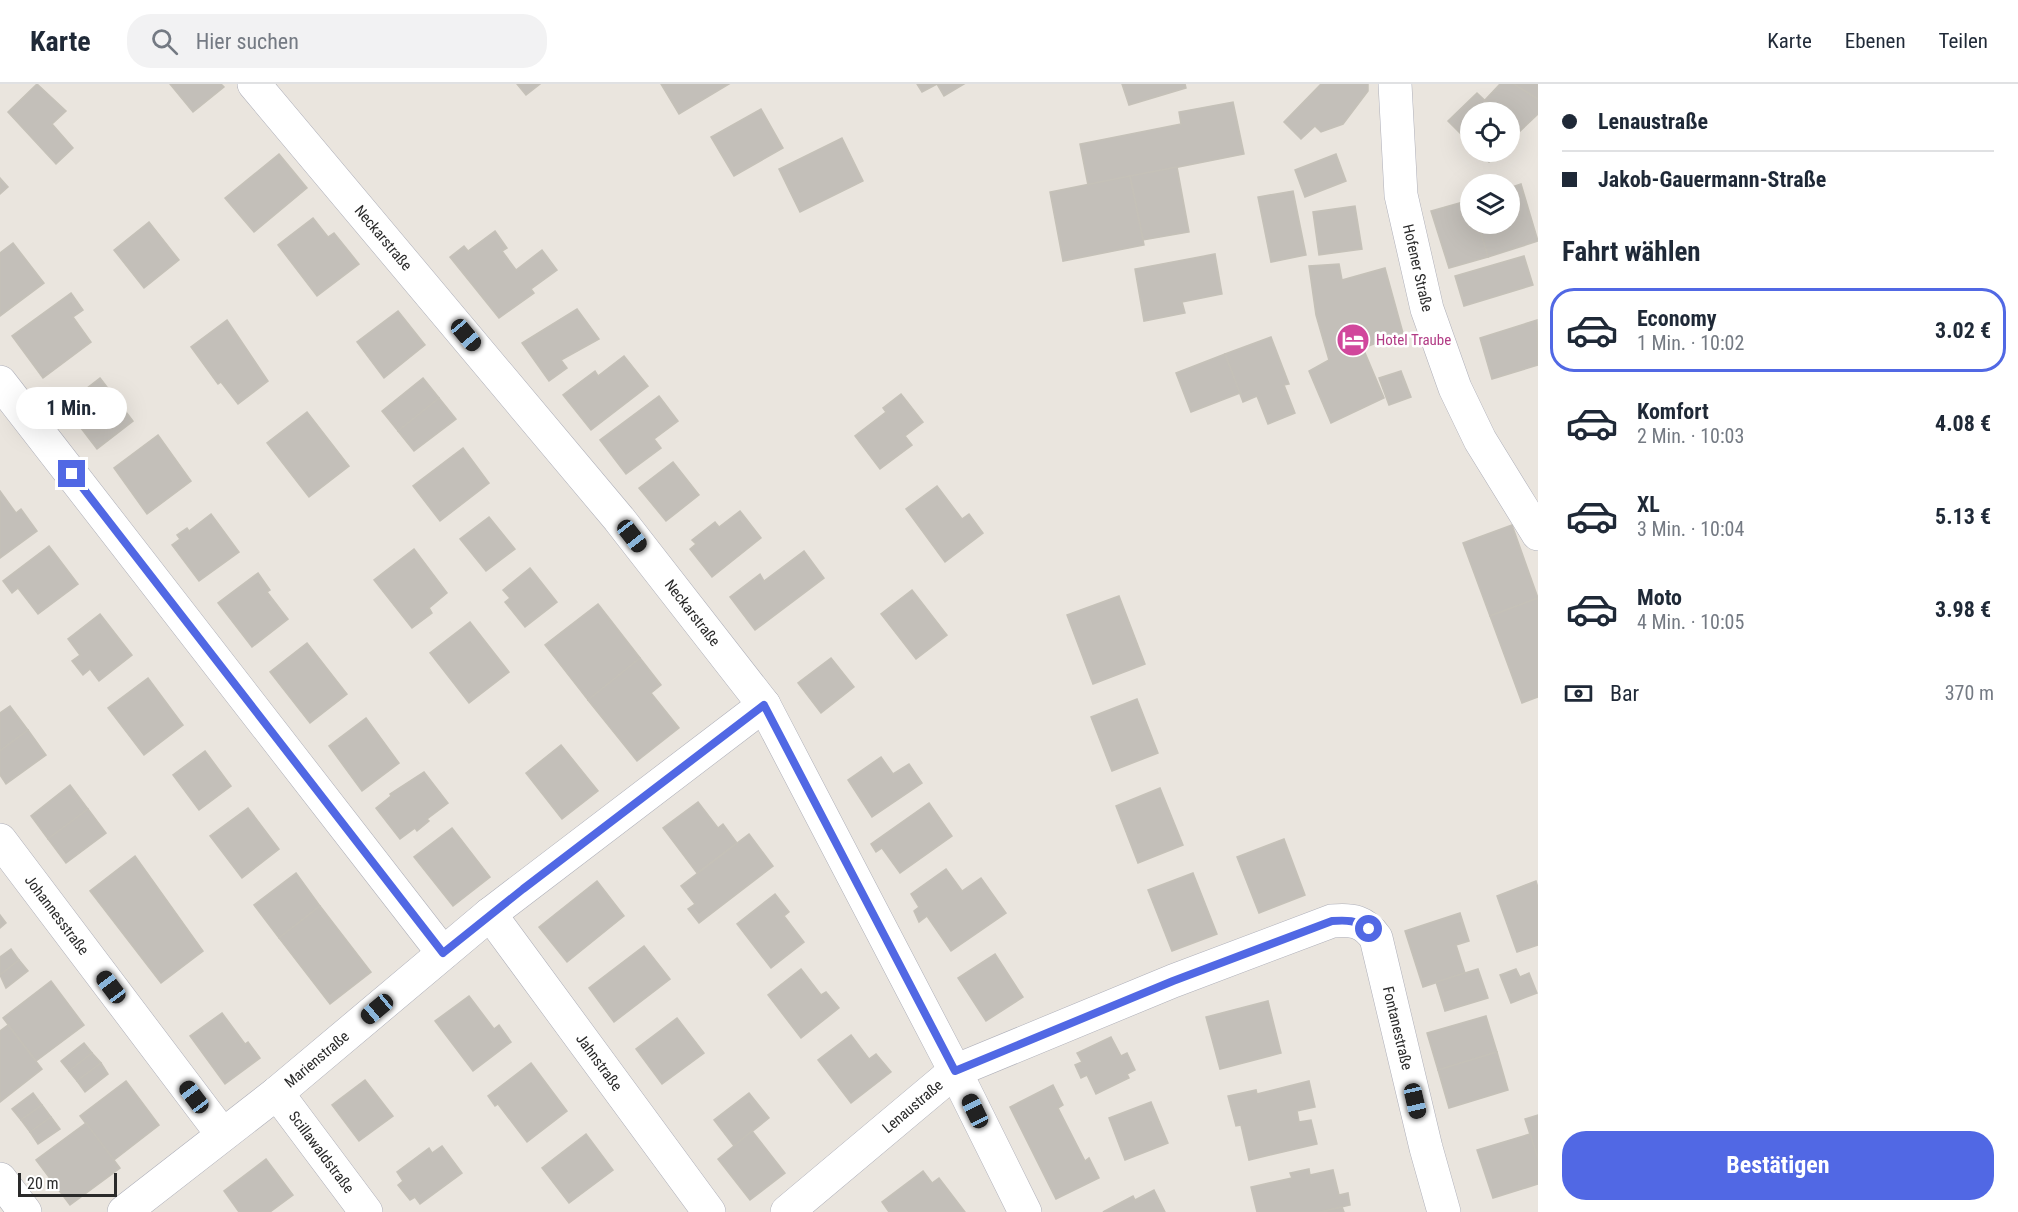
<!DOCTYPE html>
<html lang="de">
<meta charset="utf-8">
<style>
body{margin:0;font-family:"Roboto Condensed",sans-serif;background:#f2f2f3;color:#1f2937;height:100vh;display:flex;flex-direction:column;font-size:22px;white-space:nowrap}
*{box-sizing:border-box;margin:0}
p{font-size:20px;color:#747a83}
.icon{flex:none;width:33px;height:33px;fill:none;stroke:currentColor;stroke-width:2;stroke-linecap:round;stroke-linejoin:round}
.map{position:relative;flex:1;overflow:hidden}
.side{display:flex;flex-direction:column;background:#fff;width:480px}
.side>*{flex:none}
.hud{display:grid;align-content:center;height:132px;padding:0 24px;background:#fff}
.tools{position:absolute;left:1460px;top:18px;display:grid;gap:12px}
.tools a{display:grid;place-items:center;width:60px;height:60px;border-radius:50%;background:#fff;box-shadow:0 6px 24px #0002;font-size:30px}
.scale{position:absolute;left:18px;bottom:15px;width:99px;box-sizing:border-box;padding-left:6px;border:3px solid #2a2a2a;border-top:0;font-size:16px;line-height:21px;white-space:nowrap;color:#2a2a2a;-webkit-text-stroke:4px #fff;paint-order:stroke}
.end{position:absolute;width:27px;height:27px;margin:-14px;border:8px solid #5168e4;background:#fff;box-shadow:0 0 0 3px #fff}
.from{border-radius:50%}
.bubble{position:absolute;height:42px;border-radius:21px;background:#fff;box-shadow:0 6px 24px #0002;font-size:20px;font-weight:700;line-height:42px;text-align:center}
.car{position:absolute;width:18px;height:36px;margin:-18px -9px;border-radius:8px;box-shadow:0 0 4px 2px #0007;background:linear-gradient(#222 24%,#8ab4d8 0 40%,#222 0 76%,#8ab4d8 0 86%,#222 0)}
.hud b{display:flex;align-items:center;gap:21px;height:57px;font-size:22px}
.hud b+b{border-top:2px solid #e0e1e3}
.hud i{width:15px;height:15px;background:#1f2937}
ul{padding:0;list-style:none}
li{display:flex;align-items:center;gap:18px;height:84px;margin:0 12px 9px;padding:0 12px;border:3px solid transparent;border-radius:24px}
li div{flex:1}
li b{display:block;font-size:22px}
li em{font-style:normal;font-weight:700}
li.active{border-color:#5168e4}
li>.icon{width:54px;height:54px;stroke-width:1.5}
h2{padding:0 24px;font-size:27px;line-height:72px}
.pay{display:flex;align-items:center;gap:15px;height:66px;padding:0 24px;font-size:22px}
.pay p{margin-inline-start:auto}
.action{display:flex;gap:12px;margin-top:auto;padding:12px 24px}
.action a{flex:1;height:69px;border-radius:24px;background:#5168e4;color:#fff;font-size:24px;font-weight:700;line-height:69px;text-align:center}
header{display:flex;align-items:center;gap:36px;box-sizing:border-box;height:84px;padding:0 30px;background:#fff;border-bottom:2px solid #e0e1e3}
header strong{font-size:28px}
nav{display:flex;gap:33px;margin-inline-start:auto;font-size:21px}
.search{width:420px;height:54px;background:#f2f2f3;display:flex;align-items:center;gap:15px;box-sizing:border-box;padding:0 21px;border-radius:24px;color:#747a83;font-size:22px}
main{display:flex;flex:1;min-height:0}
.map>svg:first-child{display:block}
.building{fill:#c3bfb9;stroke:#c5c1b8;stroke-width:1.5}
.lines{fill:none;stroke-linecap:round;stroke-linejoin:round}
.minor-casing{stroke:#aeafb9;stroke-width:34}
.minor{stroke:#fff;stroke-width:33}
.route{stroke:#5168e4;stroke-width:8}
.labels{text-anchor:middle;stroke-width:5;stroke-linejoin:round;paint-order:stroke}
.street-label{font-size:15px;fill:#2a2a2a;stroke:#fff}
.hotel-label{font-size:15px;fill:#b23c85;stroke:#fff;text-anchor:start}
</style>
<header>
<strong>Karte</strong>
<div class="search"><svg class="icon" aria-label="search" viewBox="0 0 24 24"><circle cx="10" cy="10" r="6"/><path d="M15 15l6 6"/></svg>Hier suchen</div>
<nav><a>Karte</a><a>Ebenen</a><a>Teilen</a></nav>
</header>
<main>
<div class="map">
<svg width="1538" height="1128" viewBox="0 0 1538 1128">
<rect width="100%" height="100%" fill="#eae5de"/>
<g class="building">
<path d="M 37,0 L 66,27 L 52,40 L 73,64 L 56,80 L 8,28 Z"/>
<path d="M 170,0 L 221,0 L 224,3 L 193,28 Z"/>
<path d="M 517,0 L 540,0 L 526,11 Z"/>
<path d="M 661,0 L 729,0 L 679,30 Z"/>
<path d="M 917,0 L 937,0 L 922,8 Z"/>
<path d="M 937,0 L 964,0 L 944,12 Z"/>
<path d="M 1122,0 L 1185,0 L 1186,4 L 1129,21 Z"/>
<path d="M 1321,0 L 1368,0 L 1368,7 L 1343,40 L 1321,48 L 1315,42 L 1301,55 L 1284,38 Z"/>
<path d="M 1500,0 L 1514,0 L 1538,15 L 1538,30 L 1517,50 L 1509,42 L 1509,28 L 1497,28 L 1485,16 Z"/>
<path d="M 1514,0 L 1538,0 L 1538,15 Z"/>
<path d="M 1477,9 L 1497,28 L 1470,28 L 1470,59 L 1448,37 Z"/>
<path d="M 1233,18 L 1244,70 L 1088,101 L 1080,60 L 1181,40 L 1179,28 Z"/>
<path d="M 761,25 L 783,64 L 734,92 L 711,53 Z"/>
<path d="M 1509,42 L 1517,50 L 1509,58 Z"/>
<path d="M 842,54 L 863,97 L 800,128 L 779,85 Z"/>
<path d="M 1478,68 L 1500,68 L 1489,78 Z"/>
<path d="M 279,70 L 307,104 L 254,148 L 225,114 Z"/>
<path d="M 1336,70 L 1346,97 L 1305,113 L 1295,86 Z"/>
<path d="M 1177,83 L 1189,148 L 1143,156 L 1130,92 Z"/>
<path d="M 1130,92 L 1144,161 L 1063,177 L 1050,108 Z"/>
<path d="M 0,94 L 8,103 L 0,110 Z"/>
<path d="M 1521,100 L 1538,157 L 1488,173 L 1478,140 L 1509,140 L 1509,104 Z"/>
<path d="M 1293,107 L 1306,171 L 1271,178 L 1258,113 Z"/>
<path d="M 1470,116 L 1470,140 L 1478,140 L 1488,173 L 1449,184 L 1431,127 Z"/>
<path d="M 1355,122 L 1362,165 L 1319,171 L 1313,128 Z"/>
<path d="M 313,134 L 328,153 L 334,149 L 359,180 L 317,212 L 278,161 Z"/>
<path d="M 149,138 L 179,176 L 144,204 L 114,166 Z"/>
<path d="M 495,147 L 507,164 L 502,167 L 516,186 L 542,166 L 557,186 L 531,205 L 534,209 L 499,234 L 450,173 L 464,162 L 468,167 Z"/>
<path d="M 13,159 L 44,199 L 0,232 L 0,169 Z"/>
<path d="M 1215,170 L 1222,210 L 1182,218 L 1185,229 L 1144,237 L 1135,185 Z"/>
<path d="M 1524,172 L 1533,201 L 1464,222 L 1455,192 Z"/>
<path d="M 1339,180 L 1342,196 L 1385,184 L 1403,249 L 1363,264 L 1384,314 L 1331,339 L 1309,287 L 1329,276 L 1316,231 L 1309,182 Z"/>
<path d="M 71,209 L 83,226 L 73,233 L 91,258 L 43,294 L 12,252 Z"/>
<path d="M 577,225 L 599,255 L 561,276 L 567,284 L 549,297 L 522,259 Z"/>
<path d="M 398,227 L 425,261 L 384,294 L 357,258 Z"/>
<path d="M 227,236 L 268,297 L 238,320 L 221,298 L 218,300 L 191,263 Z"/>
<path d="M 1537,236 L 1538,281 L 1492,295 L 1480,254 Z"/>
<path d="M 1271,253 L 1289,300 L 1284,301 L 1295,329 L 1268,340 L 1257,312 L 1243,318 L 1225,270 Z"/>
<path d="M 1225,270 L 1240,309 L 1191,328 L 1176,289 Z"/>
<path d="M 624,272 L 648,302 L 591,346 L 563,311 L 595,287 L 598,292 Z"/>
<path d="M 1401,287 L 1411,313 L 1389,321 L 1379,294 Z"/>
<path d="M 100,294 L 133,337 L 97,365 L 64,322 Z"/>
<path d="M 423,294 L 439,314 L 398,347 L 382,327 Z"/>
<path d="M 901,310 L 923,338 L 905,352 L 912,361 L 880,385 L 855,352 L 886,328 L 883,324 Z"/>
<path d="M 659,312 L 678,337 L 654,355 L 661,364 L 626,390 L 600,356 Z"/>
<path d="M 439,314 L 456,335 L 414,367 L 398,347 Z"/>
<path d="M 307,328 L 349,382 L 309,413 L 267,359 Z"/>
<path d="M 158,351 L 191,397 L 147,430 L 114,384 Z"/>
<path d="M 463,364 L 489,399 L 440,437 L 413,402 Z"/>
<path d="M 673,378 L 699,411 L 666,437 L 639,404 Z"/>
<path d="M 937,402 L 962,435 L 969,430 L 983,449 L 945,478 L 906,425 Z"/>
<path d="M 0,407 L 16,429 L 21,425 L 37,447 L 0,474 Z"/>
<path d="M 740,427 L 761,454 L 712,493 L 690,465 L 696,460 L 692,456 L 715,438 L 719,443 Z"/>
<path d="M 211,430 L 239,468 L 199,497 L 172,461 L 180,455 L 177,451 L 187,444 L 189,447 Z"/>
<path d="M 489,433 L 515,465 L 486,487 L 460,455 Z"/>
<path d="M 1512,441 L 1538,514 L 1490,532 L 1463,459 Z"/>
<path d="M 49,462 L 78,500 L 38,530 L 18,504 L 12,509 L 3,497 Z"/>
<path d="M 414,465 L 447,509 L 429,524 L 432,529 L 412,544 L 374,496 Z"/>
<path d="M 804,467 L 824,494 L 755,546 L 730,513 L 760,490 L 764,497 Z"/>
<path d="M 530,484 L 557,518 L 525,543 L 505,518 L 510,514 L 503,506 Z"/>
<path d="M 258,489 L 270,506 L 267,508 L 288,535 L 252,563 L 218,519 Z"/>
<path d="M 912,506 L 947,551 L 916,575 L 881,530 Z"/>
<path d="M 1119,512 L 1145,580 L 1093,600 L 1067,531 Z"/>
<path d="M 1538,514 L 1538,613 L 1522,619 L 1490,532 Z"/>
<path d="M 598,520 L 640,574 L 588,616 L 545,561 Z"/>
<path d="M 100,530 L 132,571 L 99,597 L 90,585 L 83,591 L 72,577 L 80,571 L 68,555 Z"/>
<path d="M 470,538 L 509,588 L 469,619 L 430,569 Z"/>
<path d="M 307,559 L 347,610 L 310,639 L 270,588 Z"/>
<path d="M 640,574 L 661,601 L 651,609 L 679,644 L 637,677 L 588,616 Z"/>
<path d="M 831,574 L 854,603 L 821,629 L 798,599 Z"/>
<path d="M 148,594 L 183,641 L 144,671 L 108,624 Z"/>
<path d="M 1137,615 L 1158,669 L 1112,687 L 1091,633 Z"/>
<path d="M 10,622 L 28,646 L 0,667 L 0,629 Z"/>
<path d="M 366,634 L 399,679 L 362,707 L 329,662 Z"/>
<path d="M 28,646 L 46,671 L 6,700 L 0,691 L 0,667 Z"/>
<path d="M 561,661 L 598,707 L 562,735 L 526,689 Z"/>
<path d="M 205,667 L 231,702 L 199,726 L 173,691 Z"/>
<path d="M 881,673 L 893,690 L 909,680 L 922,699 L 872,733 L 848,696 Z"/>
<path d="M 424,688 L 448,719 L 427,735 L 429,737 L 417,747 L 415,744 L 400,755 L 376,724 L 391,712 L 390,710 Z"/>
<path d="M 70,701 L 88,725 L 48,755 L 31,732 Z"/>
<path d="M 1160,704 L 1183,761 L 1138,779 L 1116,722 Z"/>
<path d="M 698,718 L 718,744 L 723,740 L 737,759 L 697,789 L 663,744 Z"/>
<path d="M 929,719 L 952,752 L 900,789 L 882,764 L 876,768 L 871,760 Z"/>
<path d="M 248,724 L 279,765 L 242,794 L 210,752 Z"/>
<path d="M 88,725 L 106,749 L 66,779 L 48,755 Z"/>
<path d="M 452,744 L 490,793 L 453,822 L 414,773 Z"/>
<path d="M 749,750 L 773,782 L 699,839 L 688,825 L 695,820 L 681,802 Z"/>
<path d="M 1284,755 L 1305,811 L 1259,829 L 1237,773 Z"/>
<path d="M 135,772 L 203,867 L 161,899 L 90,807 Z"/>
<path d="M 946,785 L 962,807 L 981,794 L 1006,829 L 951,867 L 927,832 L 919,838 L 914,827 L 919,823 L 911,810 Z"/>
<path d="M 296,789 L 320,822 L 279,854 L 254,821 Z"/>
<path d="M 1193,789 L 1217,850 L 1172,867 L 1148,806 Z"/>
<path d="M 597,797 L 624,832 L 567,878 L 539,843 Z"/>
<path d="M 1536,797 L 1538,804 L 1538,861 L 1517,868 L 1497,812 Z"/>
<path d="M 775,810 L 789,828 L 784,832 L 804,858 L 771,884 L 737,840 Z"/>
<path d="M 320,822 L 371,888 L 330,920 L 279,854 Z"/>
<path d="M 1460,829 L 1469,857 L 1456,861 L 1465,889 L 1423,903 L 1405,847 Z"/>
<path d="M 0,831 L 6,839 L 0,844 Z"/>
<path d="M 644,862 L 670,895 L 614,938 L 589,904 Z"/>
<path d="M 11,865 L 19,876 L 0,891 L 0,873 Z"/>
<path d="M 995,870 L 1023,913 L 986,937 L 958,894 Z"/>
<path d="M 19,876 L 28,887 L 6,904 L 0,891 Z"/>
<path d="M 801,885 L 821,911 L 826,908 L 839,924 L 801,954 L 768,911 Z"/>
<path d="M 1478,885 L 1488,914 L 1445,927 L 1436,898 Z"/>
<path d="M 1516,885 L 1520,893 L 1529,889 L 1537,909 L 1511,919 L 1500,891 Z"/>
<path d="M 51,897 L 84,941 L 36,977 L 3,934 Z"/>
<path d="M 469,912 L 494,945 L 499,941 L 511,958 L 473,987 L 435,937 Z"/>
<path d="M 1268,917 L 1281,969 L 1220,985 L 1206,933 Z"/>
<path d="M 222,929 L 245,960 L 248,958 L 260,974 L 225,1000 L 190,952 Z"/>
<path d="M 1486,932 L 1497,968 L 1438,986 L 1427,949 Z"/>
<path d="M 677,934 L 704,969 L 662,1000 L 636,965 Z"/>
<path d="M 8,941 L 42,985 L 0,1018 L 0,947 Z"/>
<path d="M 851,951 L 869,975 L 876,970 L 891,988 L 851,1019 L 818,976 Z"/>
<path d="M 1111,953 L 1121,972 L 1127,969 L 1135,986 L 1127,990 L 1129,994 L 1096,1010 L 1087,991 L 1081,994 L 1075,981 L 1082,978 L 1077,969 Z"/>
<path d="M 84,959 L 92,969 L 69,987 L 61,977 Z"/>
<path d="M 1497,968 L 1508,1006 L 1449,1024 L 1438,986 Z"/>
<path d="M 92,969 L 101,979 L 77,997 L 69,987 Z"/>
<path d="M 101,979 L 108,990 L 85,1008 L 77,997 Z"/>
<path d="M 531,979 L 567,1027 L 527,1058 L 498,1020 L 495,1022 L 488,1012 Z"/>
<path d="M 365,996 L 393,1032 L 359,1057 L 332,1021 Z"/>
<path d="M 126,997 L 159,1041 L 114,1076 L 80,1032 Z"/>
<path d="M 1309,997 L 1315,1023 L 1297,1027 L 1299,1038 L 1311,1036 L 1317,1060 L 1249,1076 L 1241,1041 L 1236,1042 L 1228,1012 L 1256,1006 L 1257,1010 Z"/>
<path d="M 1053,1001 L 1063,1021 L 1058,1024 L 1085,1077 L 1089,1074 L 1099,1094 L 1056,1115 L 1010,1023 Z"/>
<path d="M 33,1009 L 42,1021 L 21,1036 L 12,1025 Z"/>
<path d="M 749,1009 L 769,1034 L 734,1062 L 714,1036 Z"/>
<path d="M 1151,1018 L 1168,1059 L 1125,1076 L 1109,1034 Z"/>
<path d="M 42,1021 L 51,1033 L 30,1048 L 21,1036 Z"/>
<path d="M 1538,1031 L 1538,1075 L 1525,1035 Z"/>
<path d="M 51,1033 L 60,1045 L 38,1060 L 30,1048 Z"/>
<path d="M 86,1039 L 120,1084 L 70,1121 L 36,1076 Z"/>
<path d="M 752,1047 L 785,1089 L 750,1116 L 718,1075 Z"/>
<path d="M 586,1050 L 613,1086 L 569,1119 L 542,1084 Z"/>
<path d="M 1530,1050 L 1538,1075 L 1538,1100 L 1493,1114 L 1477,1066 Z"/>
<path d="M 442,1062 L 462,1089 L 420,1120 L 415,1113 L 410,1116 L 398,1101 L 403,1097 L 397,1088 L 429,1064 L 432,1069 Z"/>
<path d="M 266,1075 L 293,1111 L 270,1128 L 239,1128 L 224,1107 Z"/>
<path d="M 1309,1085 L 1310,1091 L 1333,1086 L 1339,1111 L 1348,1109 L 1350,1121 L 1320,1128 L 1257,1128 L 1251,1103 L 1292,1094 L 1290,1089 Z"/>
<path d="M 923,1087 L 932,1099 L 939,1094 L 965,1128 L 889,1128 L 882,1118 Z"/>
<path d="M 1154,1106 L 1165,1128 L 1103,1128 L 1133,1112 L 1135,1116 Z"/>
<path d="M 1342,1123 L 1344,1128 L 1320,1128 Z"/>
</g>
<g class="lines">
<g class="minor-casing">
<g id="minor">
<path id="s1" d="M 254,0 L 619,435 L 764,621 L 955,987 L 1025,1128"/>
<path id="s2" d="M 1395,0 L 1401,111 L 1427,225 L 1455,304 L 1480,356 L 1538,450"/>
<path d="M 0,298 L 443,869"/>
<path id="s3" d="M 0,756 L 222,1050"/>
<path id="s4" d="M 490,830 L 709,1128"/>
<path id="s5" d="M 277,1009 L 366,1128"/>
<path d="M 0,1095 L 25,1128"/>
<path id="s6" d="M 124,1128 L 277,1009 L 490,830 L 764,621"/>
<path id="s7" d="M 787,1128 L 955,987 L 1173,897 L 1332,837 C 1352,835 1364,837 1376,854 L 1426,1064 L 1444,1128"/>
</g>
</g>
<use href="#minor" class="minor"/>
</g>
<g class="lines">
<path class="route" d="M 72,390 L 443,869 L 523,805 L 764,621 L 955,987 L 1173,897 L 1332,837 C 1347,836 1356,836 1369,845"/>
</g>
<defs>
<g id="hotel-disc" transform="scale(1.725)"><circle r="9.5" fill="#d1479c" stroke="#fff"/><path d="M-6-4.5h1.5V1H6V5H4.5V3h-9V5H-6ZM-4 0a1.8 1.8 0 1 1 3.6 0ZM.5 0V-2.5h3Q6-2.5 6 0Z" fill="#fff"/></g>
</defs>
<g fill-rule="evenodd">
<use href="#hotel-disc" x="1353" y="256"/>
</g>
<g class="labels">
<g class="street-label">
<text dy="5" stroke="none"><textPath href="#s1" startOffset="201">Neckarstraße</textPath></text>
<text dy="5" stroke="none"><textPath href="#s2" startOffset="186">Hofener Straße</textPath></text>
<text dy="5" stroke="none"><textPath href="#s1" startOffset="687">Neckarstraße</textPath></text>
<text dy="5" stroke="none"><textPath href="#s3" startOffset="94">Johannesstraße</textPath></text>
<text dy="5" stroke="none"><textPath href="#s7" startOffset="768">Fontanestraße</textPath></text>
<text dy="5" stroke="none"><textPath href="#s6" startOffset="246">Marienstraße</textPath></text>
<text dy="5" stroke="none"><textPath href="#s4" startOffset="184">Jahnstraße</textPath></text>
<text dy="5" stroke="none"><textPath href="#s7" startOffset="164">Lenaustraße</textPath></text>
<text dy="5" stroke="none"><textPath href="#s5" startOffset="74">Scillawaldstraße</textPath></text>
</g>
<g class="hotel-label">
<text x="1376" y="261">Hotel Traube</text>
</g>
</g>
</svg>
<div class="tools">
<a><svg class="icon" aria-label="locate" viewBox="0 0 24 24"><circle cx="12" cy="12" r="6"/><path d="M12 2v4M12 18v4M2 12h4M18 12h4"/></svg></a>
<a><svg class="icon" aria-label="layers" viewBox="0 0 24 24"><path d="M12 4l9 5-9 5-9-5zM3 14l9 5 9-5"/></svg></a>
</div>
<div class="scale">20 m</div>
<i class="end from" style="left:1369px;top:845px"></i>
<i class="end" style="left:72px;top:390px"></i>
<div class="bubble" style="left:16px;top:303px;width:111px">1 Min.</div>
<i class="car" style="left:466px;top:251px;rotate:140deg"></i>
<i class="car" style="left:632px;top:452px;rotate:142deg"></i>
<i class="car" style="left:111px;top:903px;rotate:323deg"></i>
<i class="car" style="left:377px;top:925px;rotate:230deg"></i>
<i class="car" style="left:194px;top:1013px;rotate:323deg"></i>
<i class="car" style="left:1415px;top:1017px;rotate:167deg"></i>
<i class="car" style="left:975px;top:1027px;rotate:334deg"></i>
</div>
<section class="side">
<div class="hud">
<b><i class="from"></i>Lenaustraße</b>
<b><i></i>Jakob-Gauermann-Straße</b>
</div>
<h2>Fahrt wählen</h2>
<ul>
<li class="active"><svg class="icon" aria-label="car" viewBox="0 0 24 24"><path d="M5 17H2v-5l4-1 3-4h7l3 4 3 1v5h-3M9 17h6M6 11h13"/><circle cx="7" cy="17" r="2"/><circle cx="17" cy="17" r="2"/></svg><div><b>Economy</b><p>1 Min. · 10:02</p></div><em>3.02 €</em></li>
<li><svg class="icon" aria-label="car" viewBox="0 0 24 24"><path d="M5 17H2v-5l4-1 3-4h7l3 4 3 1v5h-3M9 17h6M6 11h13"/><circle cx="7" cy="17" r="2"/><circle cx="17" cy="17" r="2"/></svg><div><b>Komfort</b><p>2 Min. · 10:03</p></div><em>4.08 €</em></li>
<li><svg class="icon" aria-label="car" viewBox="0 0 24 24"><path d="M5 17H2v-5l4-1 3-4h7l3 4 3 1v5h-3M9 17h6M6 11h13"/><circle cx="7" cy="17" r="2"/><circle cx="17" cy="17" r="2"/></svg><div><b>XL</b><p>3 Min. · 10:04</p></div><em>5.13 €</em></li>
<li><svg class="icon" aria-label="car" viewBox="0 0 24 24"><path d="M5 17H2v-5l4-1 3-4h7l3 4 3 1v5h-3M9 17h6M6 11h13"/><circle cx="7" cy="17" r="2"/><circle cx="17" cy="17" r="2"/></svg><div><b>Moto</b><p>4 Min. · 10:05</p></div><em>3.98 €</em></li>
</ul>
<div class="pay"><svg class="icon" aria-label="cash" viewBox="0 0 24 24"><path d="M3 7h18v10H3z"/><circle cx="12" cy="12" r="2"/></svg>Bar<p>370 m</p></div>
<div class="action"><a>Bestätigen</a></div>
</section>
</main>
